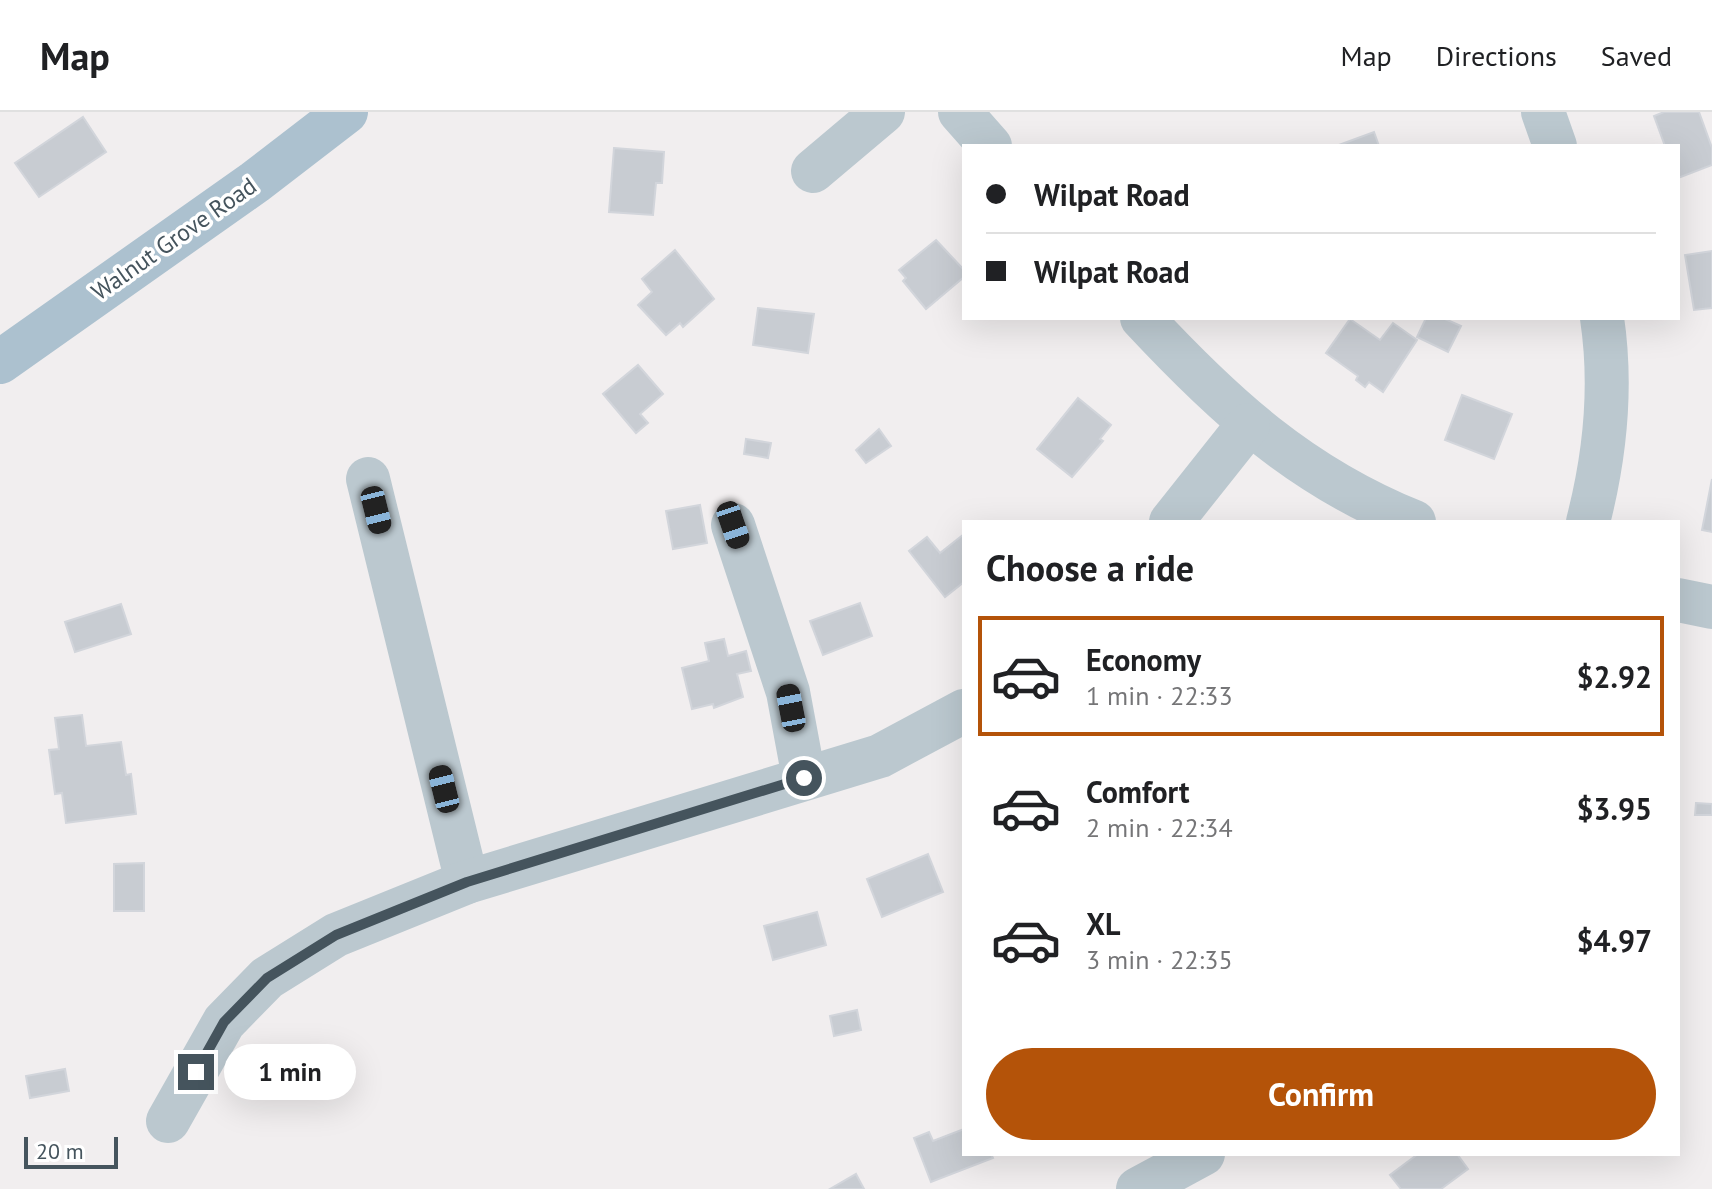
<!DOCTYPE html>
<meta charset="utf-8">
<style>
body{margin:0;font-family:"PT Sans",sans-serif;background:#f2f2f2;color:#202124;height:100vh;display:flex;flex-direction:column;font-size:30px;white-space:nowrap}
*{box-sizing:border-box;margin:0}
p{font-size:26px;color:#757577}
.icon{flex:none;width:44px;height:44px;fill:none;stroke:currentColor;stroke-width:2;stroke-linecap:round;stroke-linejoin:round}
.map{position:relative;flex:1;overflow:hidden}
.details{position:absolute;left:962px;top:408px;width:718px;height:636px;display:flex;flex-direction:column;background:#fff;border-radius:0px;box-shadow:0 8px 32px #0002}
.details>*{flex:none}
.banner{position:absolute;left:962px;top:32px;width:718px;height:176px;border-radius:0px;box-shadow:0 8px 32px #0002;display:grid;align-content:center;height:176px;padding:0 24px;background:#fff}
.scale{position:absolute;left:24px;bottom:20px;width:94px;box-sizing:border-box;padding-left:8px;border:4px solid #45545d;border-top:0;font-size:22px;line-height:28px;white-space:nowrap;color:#45545d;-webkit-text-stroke:6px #fff;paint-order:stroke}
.end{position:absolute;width:36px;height:36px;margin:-18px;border:10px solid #45545d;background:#fff;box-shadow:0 0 0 4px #fff}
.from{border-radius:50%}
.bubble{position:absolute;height:56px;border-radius:28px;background:#fff;box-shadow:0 8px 32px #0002;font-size:26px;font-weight:600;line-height:56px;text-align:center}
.car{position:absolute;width:24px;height:48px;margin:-24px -12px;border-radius:10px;box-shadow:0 0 6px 2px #0007;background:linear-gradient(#222 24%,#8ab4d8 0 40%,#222 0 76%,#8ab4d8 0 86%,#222 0)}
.banner b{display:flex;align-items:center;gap:28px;height:76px;font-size:30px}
.banner b+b{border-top:2px solid #e0e0e0}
.banner i{width:20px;height:20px;background:#202124}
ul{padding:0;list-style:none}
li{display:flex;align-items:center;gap:24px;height:120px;margin:0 16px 12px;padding:0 8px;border:4px solid transparent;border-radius:0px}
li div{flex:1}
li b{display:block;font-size:30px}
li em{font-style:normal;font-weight:600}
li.selected{border-color:#b45309}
li>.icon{width:72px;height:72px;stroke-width:1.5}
h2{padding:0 24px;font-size:36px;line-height:96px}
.button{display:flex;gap:16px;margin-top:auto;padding:16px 24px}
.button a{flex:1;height:92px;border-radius:48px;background:#b45309;color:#fff;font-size:32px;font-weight:600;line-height:92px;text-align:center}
header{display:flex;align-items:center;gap:48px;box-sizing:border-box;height:112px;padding:0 40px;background:#fff;border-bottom:2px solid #e0e0e0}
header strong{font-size:38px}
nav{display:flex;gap:44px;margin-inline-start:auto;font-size:28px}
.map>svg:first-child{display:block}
.building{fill:#c8ccd2;stroke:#d2d5db;stroke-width:2}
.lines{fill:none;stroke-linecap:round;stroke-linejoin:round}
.minor{stroke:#bbc8cf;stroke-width:44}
.major{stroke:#acc1cf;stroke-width:44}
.route{stroke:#45545d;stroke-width:10}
.labels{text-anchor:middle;stroke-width:7;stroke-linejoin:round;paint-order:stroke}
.street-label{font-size:24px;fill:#45545d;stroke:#fff}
</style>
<header>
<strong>Map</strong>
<nav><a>Map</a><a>Directions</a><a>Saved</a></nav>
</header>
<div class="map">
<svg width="1712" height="1077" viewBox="0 0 1712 1077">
<rect width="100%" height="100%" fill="#f1eeef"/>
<g class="building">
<path d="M 1664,0 L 1699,0 L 1712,36 L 1712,53 L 1678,66 L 1678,34 L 1665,34 L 1654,4 Z"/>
<path d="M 83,5 L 106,40 L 39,85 L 15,51 Z"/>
<path d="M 1374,20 L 1379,34 L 1340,34 L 1339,33 Z"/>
<path d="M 614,36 L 664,40 L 662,71 L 656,71 L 653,103 L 609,100 Z"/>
<path d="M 936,128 L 964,158 L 964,165 L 926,197 L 903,169 L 906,166 L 899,158 Z"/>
<path d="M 675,138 L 714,187 L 683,215 L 680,211 L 666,223 L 638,193 L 652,180 L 642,167 Z"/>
<path d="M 1712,139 L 1712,196 L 1694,198 L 1685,143 Z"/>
<path d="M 758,196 L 814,202 L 808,241 L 753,233 Z"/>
<path d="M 1426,206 L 1443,206 L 1461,214 L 1448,240 L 1417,225 Z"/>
<path d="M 1350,207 L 1380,228 L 1393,211 L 1417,228 L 1383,280 L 1369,270 L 1365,275 L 1356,268 L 1358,264 L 1326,241 Z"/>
<path d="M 638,253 L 663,282 L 640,302 L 648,311 L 636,321 L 603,282 Z"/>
<path d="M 1462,283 L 1512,302 L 1494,347 L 1445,328 Z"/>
<path d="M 1078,286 L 1111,313 L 1100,327 L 1103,329 L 1072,365 L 1037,337 Z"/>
<path d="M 879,317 L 891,334 L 866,351 L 856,338 Z"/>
<path d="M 746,327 L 771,331 L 768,346 L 744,342 Z"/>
<path d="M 1712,367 L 1712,420 L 1702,418 Z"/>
<path d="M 700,393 L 707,431 L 673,437 L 666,399 Z"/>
<path d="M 964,422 L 964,470 L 945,485 L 909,439 L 927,425 L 940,441 Z"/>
<path d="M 860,491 L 872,524 L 823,543 L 810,509 Z"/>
<path d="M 121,492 L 131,522 L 75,540 L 65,510 Z"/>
<path d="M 724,527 L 728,544 L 746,539 L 751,559 L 737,562 L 743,585 L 714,596 L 713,592 L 692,597 L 682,556 L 709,549 L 705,531 Z"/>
<path d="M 82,603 L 86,634 L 121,630 L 126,663 L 131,662 L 136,702 L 66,711 L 62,681 L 55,682 L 49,638 L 59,637 L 55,606 Z"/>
<path d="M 1696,691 L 1712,692 L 1712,703 L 1695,703 Z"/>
<path d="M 928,742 L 943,780 L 882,805 L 867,767 Z"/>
<path d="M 144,751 L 144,799 L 114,799 L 114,752 Z"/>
<path d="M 817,800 L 826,833 L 773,848 L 764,814 Z"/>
<path d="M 857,898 L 861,918 L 834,924 L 830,904 Z"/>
<path d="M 65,957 L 69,979 L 30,986 L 26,964 Z"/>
<path d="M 964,1017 L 964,1042 L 991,1042 L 993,1046 L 931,1070 L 914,1026 L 929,1020 L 933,1029 Z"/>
<path d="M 1418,1042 L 1457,1042 L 1468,1057 L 1441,1077 L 1401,1077 L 1390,1063 Z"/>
<path d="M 856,1062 L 864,1077 L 830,1077 Z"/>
</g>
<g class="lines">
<g class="minor">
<path d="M 960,0 L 990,34"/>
<path d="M 1543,0 L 1555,34"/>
<path d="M 813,59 L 883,0"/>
<path d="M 1142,206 C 1224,294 1300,364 1414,410"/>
<path d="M 368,367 L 467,770"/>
<path d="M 1171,410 L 1248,313"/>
<path d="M 1588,410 C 1605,344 1612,273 1602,206"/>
<path d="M 733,413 L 788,580 L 804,666"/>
<path d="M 1678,488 L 1712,495"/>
<path d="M 168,1009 L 224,910 L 267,866 L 336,823 L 467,770 L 880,644 L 964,599"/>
<path d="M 1138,1077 L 1203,1042"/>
</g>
<path class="major" d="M 0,250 L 255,70 L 346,0"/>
</g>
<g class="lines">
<path class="route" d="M 196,960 L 224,910 L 267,866 L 336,823 L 467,770 L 804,666"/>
</g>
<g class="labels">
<g class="street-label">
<text transform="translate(174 127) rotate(-35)" y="8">Walnut Grove Road</text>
</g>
</g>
</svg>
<div class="scale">20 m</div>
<i class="end from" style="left:804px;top:666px"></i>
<i class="end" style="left:196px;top:960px"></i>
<div class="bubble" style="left:224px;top:932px;width:132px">1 min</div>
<i class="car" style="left:376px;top:398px;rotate:166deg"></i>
<i class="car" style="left:733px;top:413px;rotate:161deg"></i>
<i class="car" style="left:791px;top:596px;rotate:349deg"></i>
<i class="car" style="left:444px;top:677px;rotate:346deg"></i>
<div class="banner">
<b><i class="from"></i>Wilpat Road</b>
<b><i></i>Wilpat Road</b>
</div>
<section class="details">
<h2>Choose a ride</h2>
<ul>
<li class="selected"><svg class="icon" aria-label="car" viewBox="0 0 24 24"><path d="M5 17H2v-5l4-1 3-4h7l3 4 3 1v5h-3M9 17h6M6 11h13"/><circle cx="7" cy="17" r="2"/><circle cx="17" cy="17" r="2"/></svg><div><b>Economy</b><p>1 min · 22:33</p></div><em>$2.92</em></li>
<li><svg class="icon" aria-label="car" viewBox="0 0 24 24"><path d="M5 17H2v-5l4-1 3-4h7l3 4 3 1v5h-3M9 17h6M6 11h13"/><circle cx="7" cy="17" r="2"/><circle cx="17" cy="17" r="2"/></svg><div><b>Comfort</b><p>2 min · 22:34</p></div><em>$3.95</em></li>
<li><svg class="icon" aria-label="car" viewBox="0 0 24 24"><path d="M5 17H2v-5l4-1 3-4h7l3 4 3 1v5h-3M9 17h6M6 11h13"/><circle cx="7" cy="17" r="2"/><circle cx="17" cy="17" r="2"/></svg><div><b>XL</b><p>3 min · 22:35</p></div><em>$4.97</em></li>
</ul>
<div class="button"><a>Confirm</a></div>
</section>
</div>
